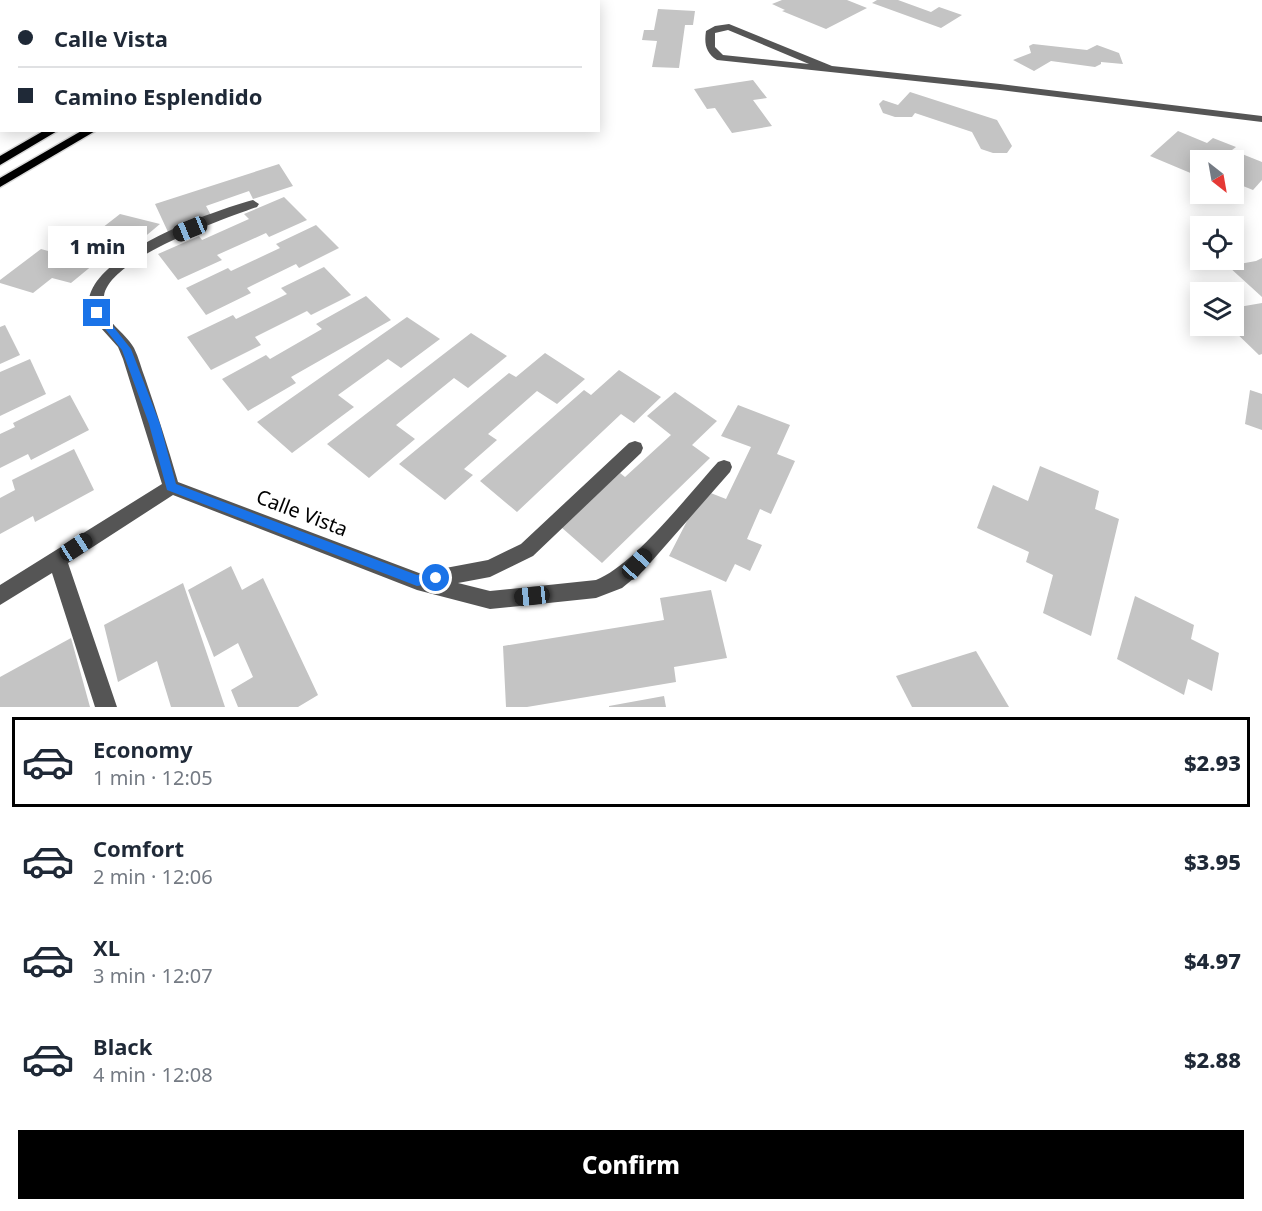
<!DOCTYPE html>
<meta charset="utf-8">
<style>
body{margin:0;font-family:"Noto Sans",sans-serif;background:#f6f6f7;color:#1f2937;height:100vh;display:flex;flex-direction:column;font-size:22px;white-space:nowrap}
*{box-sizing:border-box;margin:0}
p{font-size:20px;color:#747a83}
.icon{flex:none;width:33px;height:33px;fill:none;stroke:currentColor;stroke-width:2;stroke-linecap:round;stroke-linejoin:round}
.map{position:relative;height:707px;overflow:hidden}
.panel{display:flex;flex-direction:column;background:#fff;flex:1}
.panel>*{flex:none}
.hud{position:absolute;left:0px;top:0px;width:600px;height:132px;box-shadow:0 3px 15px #0003;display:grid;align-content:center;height:132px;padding:0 18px;background:#fff}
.needle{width:39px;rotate:149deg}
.fabs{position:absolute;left:1190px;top:150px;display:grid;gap:12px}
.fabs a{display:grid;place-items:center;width:54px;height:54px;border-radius:0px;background:#fff;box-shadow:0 3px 15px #0003;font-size:30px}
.end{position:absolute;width:27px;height:27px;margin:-14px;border:8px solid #1a73e8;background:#fff;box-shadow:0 0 0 3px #fff}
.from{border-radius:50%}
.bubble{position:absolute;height:42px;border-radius:0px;background:#fff;box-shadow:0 3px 15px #0003;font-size:20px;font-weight:800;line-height:42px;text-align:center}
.car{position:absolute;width:18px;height:36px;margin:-18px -9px;border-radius:8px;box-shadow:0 0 4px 2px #0007;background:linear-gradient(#222 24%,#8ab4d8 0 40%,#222 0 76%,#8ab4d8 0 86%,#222 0)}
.hud b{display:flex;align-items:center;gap:21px;height:57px;font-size:22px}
.hud b+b{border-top:2px solid #e0e1e3}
.hud i{width:15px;height:15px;background:#1f2937}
ul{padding:10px 0 0;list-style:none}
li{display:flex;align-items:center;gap:18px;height:90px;margin:0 12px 9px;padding:0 6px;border:3px solid transparent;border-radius:0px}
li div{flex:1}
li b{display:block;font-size:22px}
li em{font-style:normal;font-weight:800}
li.on{border-color:#000}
li>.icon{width:54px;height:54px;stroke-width:1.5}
.action{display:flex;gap:12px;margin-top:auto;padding:12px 18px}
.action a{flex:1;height:69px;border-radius:0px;background:#000;color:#fff;font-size:24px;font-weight:800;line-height:69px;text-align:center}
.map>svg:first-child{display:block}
.building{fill:#c4c4c4}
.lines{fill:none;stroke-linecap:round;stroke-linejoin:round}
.major-casing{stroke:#dbdbdb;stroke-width:3}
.minor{fill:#555;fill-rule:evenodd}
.major{fill:#000;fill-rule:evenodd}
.route{fill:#1a73e8}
.labels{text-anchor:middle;stroke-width:4.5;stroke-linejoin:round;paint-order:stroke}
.near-street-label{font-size:20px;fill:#000;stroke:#fff}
</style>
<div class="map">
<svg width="1262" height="707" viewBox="0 0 1262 707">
<rect width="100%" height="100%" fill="#fff"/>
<g class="building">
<path d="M 782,0 L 847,0 L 867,8 L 826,29 L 782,11 L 785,10 L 772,4 Z"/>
<path d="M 877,0 L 898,0 L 931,12 L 939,7 L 962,15 L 941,28 L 872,3 Z"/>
<path d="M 658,9 L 695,11 L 693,25 L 685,25 L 679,68 L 652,67 L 657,41 L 642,40 L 644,30 L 654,30 Z"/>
<path d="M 1033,44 L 1087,50 L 1097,45 L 1119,53 L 1123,64 L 1101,62 L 1101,64 L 1095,67 L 1051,61 L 1034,71 L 1013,60 L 1031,53 L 1029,46 Z"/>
<path d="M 753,80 L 767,98 L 753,100 L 772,126 L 732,133 L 715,108 L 707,109 L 694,89 Z"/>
<path d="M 910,92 L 997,120 L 1012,146 L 1007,153 L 993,153 L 981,149 L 972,132 L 915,113 L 912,117 L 895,117 L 883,113 L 879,104 L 883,100 L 898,105 Z"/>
<path d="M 1178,131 L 1207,143 L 1213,138 L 1236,147 L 1232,150 L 1262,162 L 1262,180 L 1253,190 L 1233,182 L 1233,160 L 1200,160 L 1200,177 L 1150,156 Z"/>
<path d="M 279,164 L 293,186 L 253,199 L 249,191 L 206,206 L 212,217 L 168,232 L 155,204 Z"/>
<path d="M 284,197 L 307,220 L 269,237 L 266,233 L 217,255 L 222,260 L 178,280 L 158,254 L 199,236 L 202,240 L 249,219 L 244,214 Z"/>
<path d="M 120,214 L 160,224 L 129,250 L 116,246 L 71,283 L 52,278 L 33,293 L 0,283 L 0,280 L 41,249 L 66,256 Z"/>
<path d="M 316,225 L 339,248 L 299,268 L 296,264 L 247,288 L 251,293 L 206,315 L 186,288 L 228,268 L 231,271 L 280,248 L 276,244 Z"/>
<path d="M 1262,258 L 1262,297 L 1228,266 L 1256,261 Z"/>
<path d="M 324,267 L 351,295 L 311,315 L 307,311 L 255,337 L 261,345 L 211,370 L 187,337 L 233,315 L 236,319 L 287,294 L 281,288 Z"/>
<path d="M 366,296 L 391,320 L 291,377 L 296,383 L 248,411 L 222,379 L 266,355 L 270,359 L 322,329 L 316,324 Z"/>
<path d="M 1262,303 L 1262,354 L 1259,355 L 1229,326 L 1233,326 L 1233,308 Z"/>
<path d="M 407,317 L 440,339 L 401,368 L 388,359 L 338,395 L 354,407 L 292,453 L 257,422 Z"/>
<path d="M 5,325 L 20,355 L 0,364 L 0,327 Z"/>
<path d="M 471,333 L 507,356 L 468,388 L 454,378 L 396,425 L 415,439 L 369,478 L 327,444 Z"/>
<path d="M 545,353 L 585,379 L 557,404 L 537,391 L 488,434 L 497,440 L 464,469 L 473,475 L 445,500 L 399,464 L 509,373 L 516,377 Z"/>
<path d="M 30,359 L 46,394 L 0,416 L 0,372 Z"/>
<path d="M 619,370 L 661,397 L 634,423 L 621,414 L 517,512 L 480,481 L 584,390 L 591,395 Z"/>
<path d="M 1250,390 L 1262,394 L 1262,430 L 1245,424 Z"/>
<path d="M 675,392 L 717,421 L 692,445 L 710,458 L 602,563 L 561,527 L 620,473 L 625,477 L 671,435 L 647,416 Z"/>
<path d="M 70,395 L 89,430 L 31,460 L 28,454 L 0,468 L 0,434 L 15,427 L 13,423 Z"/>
<path d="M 738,405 L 790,425 L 777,454 L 795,461 L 771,514 L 760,509 L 747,539 L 762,545 L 750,571 L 735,564 L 726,582 L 669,556 L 703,490 L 726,499 L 751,447 L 721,436 Z"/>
<path d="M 74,449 L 94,490 L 35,522 L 33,516 L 0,534 L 0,498 L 15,490 L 12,480 Z"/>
<path d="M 1040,466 L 1099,491 L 1095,509 L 1119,519 L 1091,636 L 1043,613 L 1053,575 L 1026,562 L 1029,552 L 977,528 L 993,485 L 1028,501 Z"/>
<path d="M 231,566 L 242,590 L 263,578 L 318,695 L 298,707 L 238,707 L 231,690 L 253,677 L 238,643 L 214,657 L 188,590 Z"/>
<path d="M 183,583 L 225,707 L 171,707 L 157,661 L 118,682 L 104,625 Z"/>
<path d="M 711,590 L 727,658 L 674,667 L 676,682 L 527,707 L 506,707 L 503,646 L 664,620 L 660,598 Z"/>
<path d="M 1135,596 L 1194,625 L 1191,639 L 1219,653 L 1212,691 L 1188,679 L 1184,695 L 1117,659 Z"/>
<path d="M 71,638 L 90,707 L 0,707 L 0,677 Z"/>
<path d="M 976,651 L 1009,707 L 912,707 L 896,676 Z"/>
<path d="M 664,696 L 666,707 L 609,707 L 609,706 Z"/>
</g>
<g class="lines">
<g class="major-casing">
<g id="major">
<path d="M 223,0 L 231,0 L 222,2 Z"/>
<path d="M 247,0 L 255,0 L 246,2 Z"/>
<path d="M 45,130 L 59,130 L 0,165 L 0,156 Z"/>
<path d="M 83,130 L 97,130 L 0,187 L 0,178 Z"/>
</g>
</g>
<g class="minor">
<rect x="2" y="0" width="8" height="2"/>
<path d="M 729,24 L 832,66 L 1000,84 L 1262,116 L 1262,122 L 1000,90 L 717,60 C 706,53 704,44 706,31 L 715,26 ZM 728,30 L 809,64 L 723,55 L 715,47 L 715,33 Z"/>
<rect x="0" y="49" width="2" height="6"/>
<path d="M 253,200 L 259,204 L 257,207 C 224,219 109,258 104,296 C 100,321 123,329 134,348 C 139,358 141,368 145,378 C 157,413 168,447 178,482 L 419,573 L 488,560 L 521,544 L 629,443 L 635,441 L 641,443 L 643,448 L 641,453 L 533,556 L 490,577 L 458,583 L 490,591 L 596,580 C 633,566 689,494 718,462 L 724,460 L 730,462 L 732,467 L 730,472 L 644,570 L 622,588 L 596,598 L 490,609 L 417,590 L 173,495 L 68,563 L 117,707 L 95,707 L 52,573 L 0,605 L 0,585 L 162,484 L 123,359 L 118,347 L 92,318 C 64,262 215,210 253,200 Z"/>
</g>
<use href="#major" class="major"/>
</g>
<path class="route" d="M 97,309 L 100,310 L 131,349 L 160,424 L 176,484 L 417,575 L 436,572 L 441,574 L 441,582 L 417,586 L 167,490 L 149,424 L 122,350 L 94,315 L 92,313 Z"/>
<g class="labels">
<g class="near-street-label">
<text transform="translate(302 513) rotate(21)" y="7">Calle Vista</text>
</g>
</g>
</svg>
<div class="fabs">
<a><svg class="needle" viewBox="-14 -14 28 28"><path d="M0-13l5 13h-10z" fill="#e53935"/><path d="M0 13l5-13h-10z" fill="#747a83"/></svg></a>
<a><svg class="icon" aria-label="locate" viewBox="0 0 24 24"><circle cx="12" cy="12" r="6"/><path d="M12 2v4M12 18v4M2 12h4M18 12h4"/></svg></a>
<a><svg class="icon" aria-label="layers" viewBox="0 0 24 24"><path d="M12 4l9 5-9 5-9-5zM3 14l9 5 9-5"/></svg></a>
</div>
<i class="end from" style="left:436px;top:578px"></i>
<i class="end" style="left:97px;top:313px"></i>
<div class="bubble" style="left:48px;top:226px;width:99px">1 min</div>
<i class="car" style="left:190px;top:229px;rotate:248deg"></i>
<i class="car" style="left:76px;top:547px;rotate:57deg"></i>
<i class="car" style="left:637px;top:564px;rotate:42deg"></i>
<i class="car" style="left:532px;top:596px;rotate:264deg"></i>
<div class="hud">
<b><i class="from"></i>Calle Vista</b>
<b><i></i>Camino Esplendido</b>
</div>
</div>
<section class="panel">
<ul>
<li class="on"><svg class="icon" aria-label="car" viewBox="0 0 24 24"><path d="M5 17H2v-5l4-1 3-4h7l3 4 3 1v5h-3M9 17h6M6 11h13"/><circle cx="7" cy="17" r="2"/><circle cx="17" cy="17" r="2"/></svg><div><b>Economy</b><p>1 min · 12:05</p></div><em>$2.93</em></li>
<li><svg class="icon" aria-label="car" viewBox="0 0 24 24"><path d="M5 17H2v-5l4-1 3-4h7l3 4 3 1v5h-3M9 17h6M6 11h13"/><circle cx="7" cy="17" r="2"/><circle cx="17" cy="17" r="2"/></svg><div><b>Comfort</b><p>2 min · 12:06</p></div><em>$3.95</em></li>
<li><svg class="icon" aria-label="car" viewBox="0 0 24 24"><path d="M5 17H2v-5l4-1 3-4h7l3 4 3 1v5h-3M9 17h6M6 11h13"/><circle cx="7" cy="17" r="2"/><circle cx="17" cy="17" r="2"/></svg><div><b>XL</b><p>3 min · 12:07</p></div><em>$4.97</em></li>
<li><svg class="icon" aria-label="car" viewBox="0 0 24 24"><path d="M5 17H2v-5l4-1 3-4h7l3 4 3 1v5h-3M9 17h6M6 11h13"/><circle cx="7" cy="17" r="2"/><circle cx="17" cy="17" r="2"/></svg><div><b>Black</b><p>4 min · 12:08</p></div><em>$2.88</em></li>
</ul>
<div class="action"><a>Confirm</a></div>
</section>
